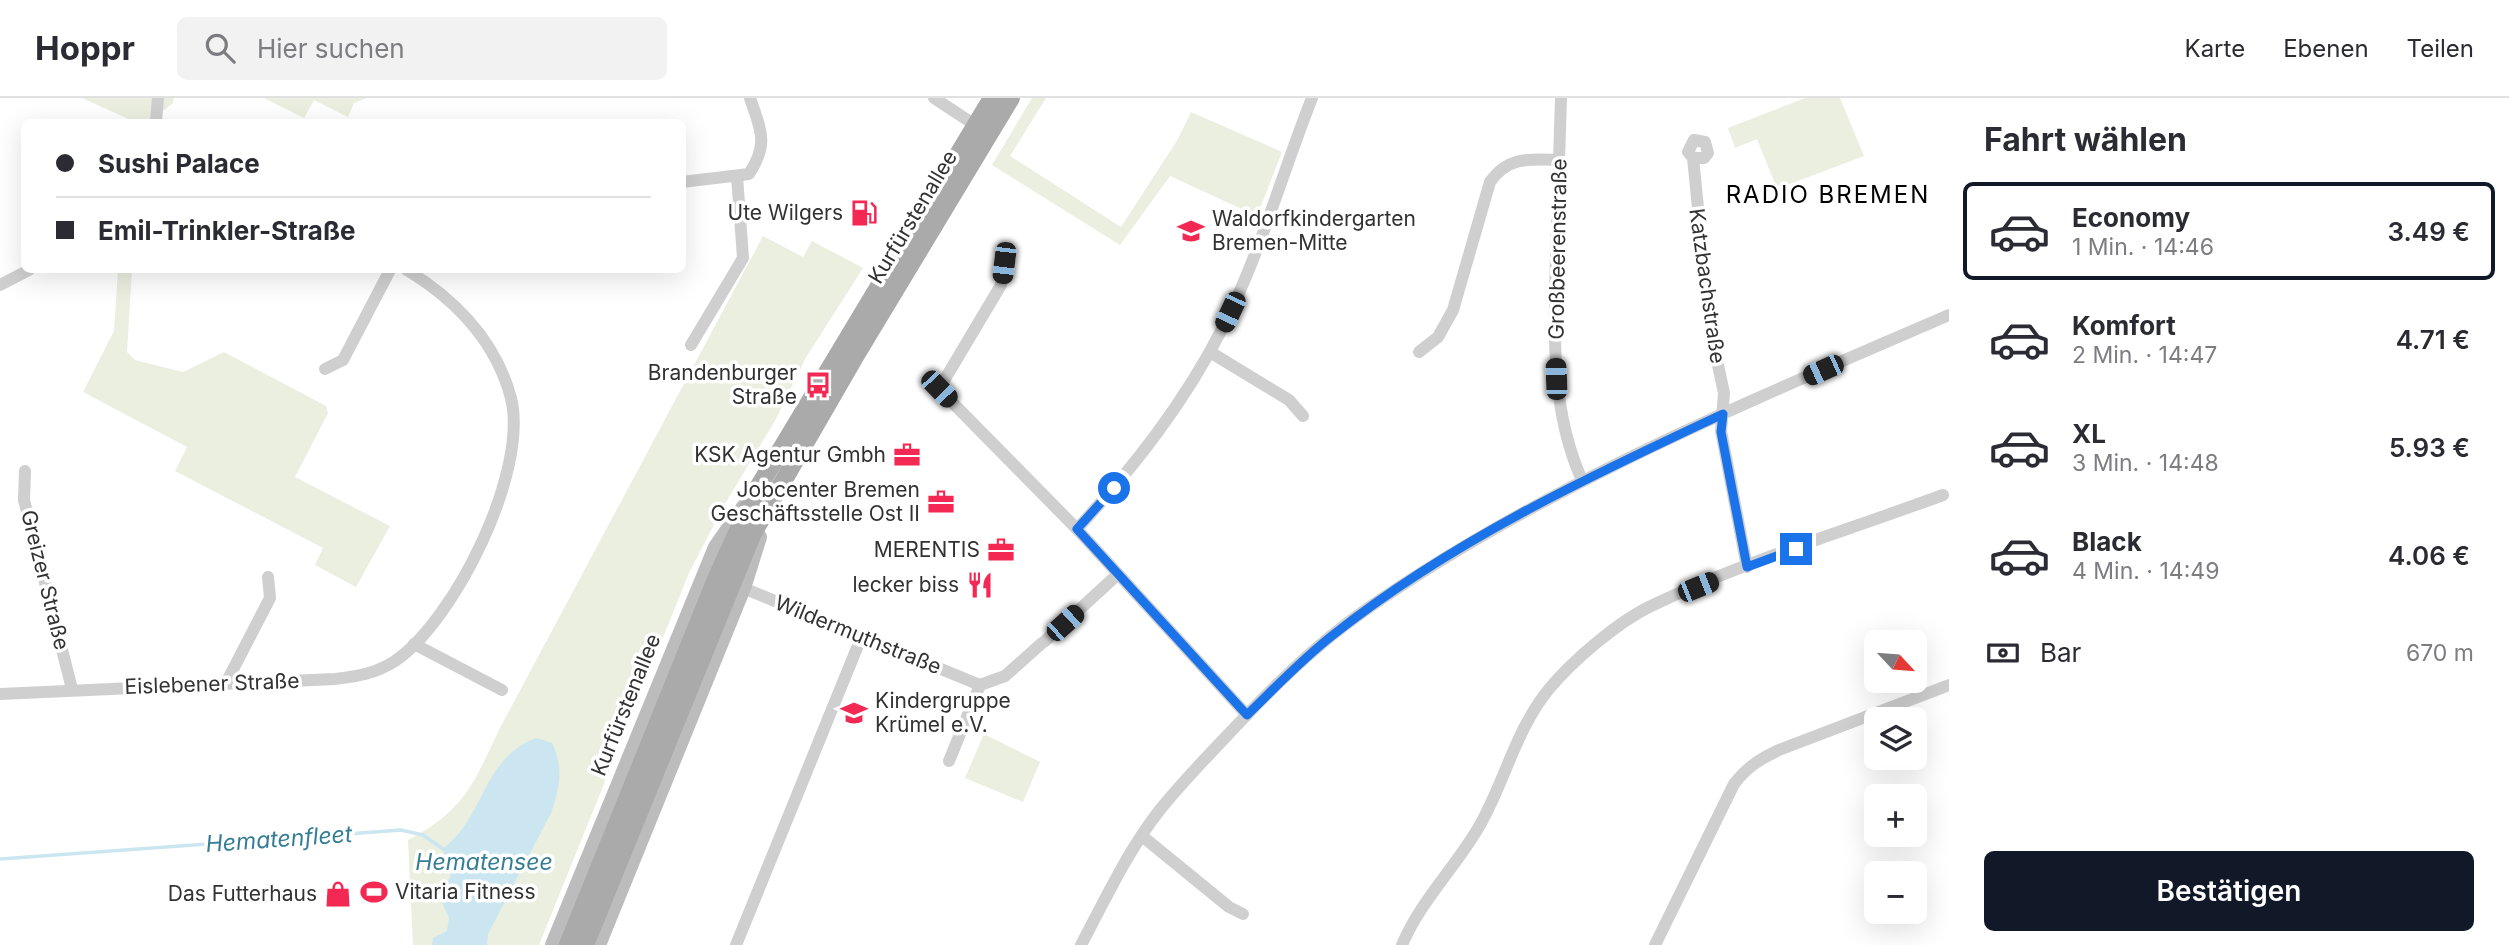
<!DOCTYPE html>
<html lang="de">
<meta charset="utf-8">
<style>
body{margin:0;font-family:Inter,sans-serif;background:#f2f2f3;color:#2b2b33;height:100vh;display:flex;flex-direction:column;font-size:26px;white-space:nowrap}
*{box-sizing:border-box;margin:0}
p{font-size:23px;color:#7c7c81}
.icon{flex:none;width:38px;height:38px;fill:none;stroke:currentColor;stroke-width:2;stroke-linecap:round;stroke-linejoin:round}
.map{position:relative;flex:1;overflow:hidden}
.drawer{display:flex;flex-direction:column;background:#fff;width:560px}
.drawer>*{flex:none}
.guide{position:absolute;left:21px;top:21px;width:665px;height:154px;border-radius:10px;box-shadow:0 7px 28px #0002;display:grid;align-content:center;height:154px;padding:0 35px;background:#fff}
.needle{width:46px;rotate:116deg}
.controls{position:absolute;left:1864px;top:532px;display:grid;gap:14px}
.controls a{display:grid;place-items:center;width:63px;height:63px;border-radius:10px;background:#fff;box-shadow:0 7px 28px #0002;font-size:35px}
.end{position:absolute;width:32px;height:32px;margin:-16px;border:9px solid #1a73e8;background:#fff;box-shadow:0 0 0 4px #fff}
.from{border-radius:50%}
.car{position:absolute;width:21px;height:42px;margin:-21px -10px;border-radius:9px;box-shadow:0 0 5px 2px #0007;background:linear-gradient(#222 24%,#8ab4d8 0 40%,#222 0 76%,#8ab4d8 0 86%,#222 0)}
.guide b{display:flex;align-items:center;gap:24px;height:66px;font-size:26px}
.guide b+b{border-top:2px solid #e1e1e2}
.guide i{width:18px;height:18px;background:#2b2b33}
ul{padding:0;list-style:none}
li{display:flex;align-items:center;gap:21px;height:98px;margin:0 14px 10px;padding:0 21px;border:4px solid transparent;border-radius:10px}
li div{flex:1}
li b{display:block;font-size:26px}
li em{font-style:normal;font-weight:600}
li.current{border-color:#111827}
li>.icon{width:63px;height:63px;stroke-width:1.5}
h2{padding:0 35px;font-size:32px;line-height:84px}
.pay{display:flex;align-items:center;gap:18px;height:77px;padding:0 35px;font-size:26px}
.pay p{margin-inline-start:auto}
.action{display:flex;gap:14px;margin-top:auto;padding:14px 35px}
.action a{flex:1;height:80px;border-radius:10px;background:#111827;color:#fff;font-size:28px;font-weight:600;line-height:80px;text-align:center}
header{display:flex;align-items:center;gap:42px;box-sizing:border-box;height:98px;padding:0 35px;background:#fff;border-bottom:2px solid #e1e1e2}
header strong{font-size:33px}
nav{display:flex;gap:38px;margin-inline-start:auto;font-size:24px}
.search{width:490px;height:63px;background:#f2f2f3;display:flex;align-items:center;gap:18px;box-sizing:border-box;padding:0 24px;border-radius:10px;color:#7c7c81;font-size:26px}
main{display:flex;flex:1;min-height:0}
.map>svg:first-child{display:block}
.green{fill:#eaefe0}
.water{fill:#cbe6f0}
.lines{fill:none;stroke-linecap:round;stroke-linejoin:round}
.stream{stroke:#cbe6f0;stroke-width:3.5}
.minor{stroke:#cfcfcf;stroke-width:12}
.secondary{stroke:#bcbcbc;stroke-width:16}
.primary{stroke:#aaa;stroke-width:18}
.route{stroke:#1a73e8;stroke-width:9}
.labels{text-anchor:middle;stroke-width:7;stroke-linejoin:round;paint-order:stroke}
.poi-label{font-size:21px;fill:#323232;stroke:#fff;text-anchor:end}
.street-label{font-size:21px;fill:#323232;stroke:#fff}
.water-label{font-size:23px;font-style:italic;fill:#357d95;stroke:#fff}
.quarter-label{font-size:24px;letter-spacing:2px;fill:#000;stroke:#fff}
</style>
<header>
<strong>Hoppr</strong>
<div class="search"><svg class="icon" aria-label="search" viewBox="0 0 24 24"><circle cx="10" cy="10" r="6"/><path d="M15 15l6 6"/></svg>Hier suchen</div>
<nav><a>Karte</a><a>Ebenen</a><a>Teilen</a></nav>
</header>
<main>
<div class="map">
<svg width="1949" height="847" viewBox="0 0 1949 847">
<rect width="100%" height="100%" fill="#fff"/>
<g class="green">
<path d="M 82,0 L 174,0 L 173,5 L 149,24 L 135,24 Z"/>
<path d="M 264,0 L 367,0 L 354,5 L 348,19 L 314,2 L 304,20 Z"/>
<path d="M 1032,0 L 1046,0 L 1010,58 L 1121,129 L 1178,41 L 1191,14 L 1282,54 L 1257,118 L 1170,78 L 1120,147 L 992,67 Z"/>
<path d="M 1805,0 L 1840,0 L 1864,58 L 1777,91 L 1757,41 L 1735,50 L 1728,30 Z"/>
<path d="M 763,138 L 803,159 L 812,143 L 863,170 L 805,261 L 776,321 L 723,409 L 689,475 L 539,847 L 413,847 L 408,742 C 467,711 473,685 501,628 Z"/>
<path d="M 118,172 L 132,172 L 127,254 L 135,262 L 183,274 L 224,254 L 326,308 L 328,315 L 295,379 L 390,428 L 356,489 L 315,467 L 323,450 L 175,373 L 187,349 L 83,294 L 114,233 Z"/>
<path d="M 984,636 L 1040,664 L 1023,704 L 965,680 Z"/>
</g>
<path class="water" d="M 536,640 L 552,645 C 564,670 560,689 551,715 L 488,836 L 487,847 L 432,847 L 433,840 L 447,833 L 449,820 L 441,802 L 451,776 L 444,768 L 444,750 C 487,715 481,662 536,640 Z"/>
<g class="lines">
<path class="stream" d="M 0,761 L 401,732 L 423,737 L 446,753"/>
<g class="minor">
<path d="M 934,0 L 975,27"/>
<path d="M 1561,0 C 1559,52 1558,104 1556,156 C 1554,233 1550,311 1582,382"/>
<path d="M 156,24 L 158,0"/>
<path d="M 1693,60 L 1704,60 L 1708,55 L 1705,44 L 1694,42 L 1688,54 L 1693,60 L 1710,230 L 1724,295 L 1721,333 L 1747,469"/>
<path d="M 682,84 L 749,76 C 769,45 761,33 750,0"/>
<path d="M 1004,165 L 1001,187 L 939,291 L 1077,431 L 1247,617"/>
<path d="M 0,187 L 29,172"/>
<path d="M 691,247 L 743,160 L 737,78"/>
<path d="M 1210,254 L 1289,302 L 1303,318"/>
<path d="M 1419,254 L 1438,239 L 1453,212 L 1490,84 C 1508,58 1530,61 1559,62"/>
<path d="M 325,271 L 343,262 L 390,172"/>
<path d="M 25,373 L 24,402 L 72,591"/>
<path d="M 1077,431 C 1134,369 1185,304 1223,229 C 1260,156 1282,76 1312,0"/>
<path d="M 743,490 L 980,587 L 1005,578 L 1042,545"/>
<path d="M 1045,543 L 1117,477"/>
<path d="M 414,546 L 502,592"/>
<path d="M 226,585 L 270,500 L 268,479"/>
<path d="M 0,596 L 335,581 C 357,578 375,576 395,563 C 455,522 529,373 511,300 C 496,244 456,202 407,172"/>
<path d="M 949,663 L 980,587"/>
<path d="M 1142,738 L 1229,809 L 1243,816"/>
<path d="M 736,847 L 861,540"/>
<path d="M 1081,847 C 1105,802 1127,754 1159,713 C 1178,689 1200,666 1221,644 C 1265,597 1311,550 1364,513 C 1544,387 1748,304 1949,217"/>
<path d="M 1402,847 C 1421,802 1456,769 1480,727 C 1505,683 1516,631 1549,591 C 1573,562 1618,524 1651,508 C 1744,463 1846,433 1943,397"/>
<path d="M 1655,847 L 1734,686 C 1747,669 1760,661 1779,652 L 1949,587"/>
</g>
<g class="secondary">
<path d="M 553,847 L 716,449 L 744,409"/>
<path d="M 598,847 L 743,490 L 759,439"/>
</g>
<g class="primary">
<path d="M 568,847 L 717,479 L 756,393 L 992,0"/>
<path d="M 585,847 L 752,437 L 856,257 L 1011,0"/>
</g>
</g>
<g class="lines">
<path class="route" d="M 1114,390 L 1077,431 L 1247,617 C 1275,590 1302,561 1333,537 C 1450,444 1588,379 1723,316 L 1721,334 L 1747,469 L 1796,451"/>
</g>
<defs>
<g id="fuel-bare" transform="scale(2.1)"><path d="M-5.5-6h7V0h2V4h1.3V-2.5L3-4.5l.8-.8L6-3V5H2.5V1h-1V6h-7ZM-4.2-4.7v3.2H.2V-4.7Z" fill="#f42953" stroke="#fff" stroke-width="2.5" paint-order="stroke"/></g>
<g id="school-bare" transform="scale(2.1)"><path d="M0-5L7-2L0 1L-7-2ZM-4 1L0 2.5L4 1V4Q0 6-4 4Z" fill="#f42953" stroke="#fff" stroke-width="2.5" paint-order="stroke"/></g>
<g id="bus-bare" transform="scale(2.1)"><path d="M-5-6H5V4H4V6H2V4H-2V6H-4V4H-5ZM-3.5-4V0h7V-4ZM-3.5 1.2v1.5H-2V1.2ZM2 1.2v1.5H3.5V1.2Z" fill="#f42953" stroke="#fff" stroke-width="2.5" paint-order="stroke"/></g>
<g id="office-bare" transform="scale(2.1)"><path d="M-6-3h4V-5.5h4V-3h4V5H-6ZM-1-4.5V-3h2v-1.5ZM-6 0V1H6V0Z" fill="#f42953" stroke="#fff" stroke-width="2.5" paint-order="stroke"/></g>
<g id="restaurant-bare" transform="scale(2.1)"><path d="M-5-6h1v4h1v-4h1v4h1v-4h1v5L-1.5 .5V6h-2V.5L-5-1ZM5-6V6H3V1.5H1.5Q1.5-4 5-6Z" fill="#f42953" stroke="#fff" stroke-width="2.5" paint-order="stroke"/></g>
<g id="stadium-bare" transform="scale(2.1)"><path d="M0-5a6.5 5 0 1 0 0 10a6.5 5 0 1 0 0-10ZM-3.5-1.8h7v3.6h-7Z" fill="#f42953" stroke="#fff" stroke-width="2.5" paint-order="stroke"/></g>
<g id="shop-bare" transform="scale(2.1)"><path d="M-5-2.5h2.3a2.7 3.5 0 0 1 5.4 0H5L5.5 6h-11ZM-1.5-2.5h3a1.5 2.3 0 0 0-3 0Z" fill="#f42953" stroke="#fff" stroke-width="2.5" paint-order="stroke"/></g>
</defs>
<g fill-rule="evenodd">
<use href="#fuel-bare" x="864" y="115"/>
<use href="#school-bare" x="1191" y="133"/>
<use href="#bus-bare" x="818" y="287"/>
<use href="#office-bare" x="907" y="357"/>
<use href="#office-bare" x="941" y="404"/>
<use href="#office-bare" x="1001" y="452"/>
<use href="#restaurant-bare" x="980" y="487"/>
<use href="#school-bare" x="854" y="615"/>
<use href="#stadium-bare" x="374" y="794"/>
<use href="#shop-bare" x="338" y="796"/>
</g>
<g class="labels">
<g class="poi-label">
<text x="843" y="122">Ute Wilgers</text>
<text x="1212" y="128" text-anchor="start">Waldorfkindergarten<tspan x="1212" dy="24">Bremen-Mitte</tspan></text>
<text x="797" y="282">Brandenburger<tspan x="797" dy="24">Straße</tspan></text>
<text x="886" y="364">KSK Agentur Gmbh</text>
<text x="920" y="399">Jobcenter Bremen<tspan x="920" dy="24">Geschäftsstelle Ost II</tspan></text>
<text x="980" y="459">MERENTIS</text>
<text x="959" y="494">lecker biss</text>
<text x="875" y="610" text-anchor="start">Kindergruppe<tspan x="875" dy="24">Krümel e.V.</tspan></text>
<text x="395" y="801" text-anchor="start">Vitaria Fitness</text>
<text x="317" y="803">Das Futterhaus</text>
</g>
<g class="street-label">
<text transform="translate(913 119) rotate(-59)" y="7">Kurfürstenallee</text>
<text transform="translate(1558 151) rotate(-89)" y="7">Großbeerenstraße</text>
<text transform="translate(1707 188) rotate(82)" y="7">Katzbachstraße</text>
<text transform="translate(45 482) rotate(76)" y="7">Greizer Straße</text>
<text transform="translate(858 537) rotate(22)" y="7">Wildermuthstraße</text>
<text transform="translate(212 586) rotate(-2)" y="7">Eislebener Straße</text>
<text transform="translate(626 607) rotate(-68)" y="7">Kurfürstenallee</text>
</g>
<g class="water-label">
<text transform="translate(279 741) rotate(-4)" y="8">Hematenfleet</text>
<text x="484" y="772">Hematensee</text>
</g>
<g class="quarter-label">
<text x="1828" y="105">RADIO BREMEN</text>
</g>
</g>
</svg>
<div class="controls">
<a><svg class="needle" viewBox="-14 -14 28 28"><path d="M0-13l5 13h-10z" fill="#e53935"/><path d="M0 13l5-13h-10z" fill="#7c7c81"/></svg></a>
<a><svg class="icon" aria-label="layers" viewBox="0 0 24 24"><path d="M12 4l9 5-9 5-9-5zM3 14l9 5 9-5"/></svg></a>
<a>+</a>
<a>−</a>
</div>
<i class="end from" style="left:1114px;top:390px"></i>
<i class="end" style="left:1796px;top:451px"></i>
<i class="car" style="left:1004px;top:165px;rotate:187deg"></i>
<i class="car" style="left:1230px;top:214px;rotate:205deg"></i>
<i class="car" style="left:1823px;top:272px;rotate:246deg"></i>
<i class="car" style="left:1556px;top:281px;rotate:358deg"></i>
<i class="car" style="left:939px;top:291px;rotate:136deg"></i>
<i class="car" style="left:1698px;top:489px;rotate:68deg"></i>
<i class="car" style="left:1065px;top:525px;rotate:48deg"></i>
<div class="guide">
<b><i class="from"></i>Sushi Palace</b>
<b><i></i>Emil-Trinkler-Straße</b>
</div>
</div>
<section class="drawer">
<h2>Fahrt wählen</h2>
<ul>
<li class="current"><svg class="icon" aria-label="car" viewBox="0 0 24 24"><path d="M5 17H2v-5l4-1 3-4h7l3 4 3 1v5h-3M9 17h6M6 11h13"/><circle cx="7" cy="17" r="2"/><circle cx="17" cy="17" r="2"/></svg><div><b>Economy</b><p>1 Min. · 14:46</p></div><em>3.49 €</em></li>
<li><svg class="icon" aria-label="car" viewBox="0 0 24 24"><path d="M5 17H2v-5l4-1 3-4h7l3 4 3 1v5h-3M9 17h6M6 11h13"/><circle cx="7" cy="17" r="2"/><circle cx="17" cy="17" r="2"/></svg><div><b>Komfort</b><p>2 Min. · 14:47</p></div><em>4.71 €</em></li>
<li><svg class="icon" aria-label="car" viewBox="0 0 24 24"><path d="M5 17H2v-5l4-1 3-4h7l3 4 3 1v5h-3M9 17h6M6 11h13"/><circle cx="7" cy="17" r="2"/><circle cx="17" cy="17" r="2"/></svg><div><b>XL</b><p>3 Min. · 14:48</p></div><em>5.93 €</em></li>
<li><svg class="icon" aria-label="car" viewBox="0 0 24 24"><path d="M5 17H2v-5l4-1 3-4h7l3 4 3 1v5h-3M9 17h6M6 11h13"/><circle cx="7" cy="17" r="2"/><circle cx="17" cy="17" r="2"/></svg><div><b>Black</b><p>4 Min. · 14:49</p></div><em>4.06 €</em></li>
</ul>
<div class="pay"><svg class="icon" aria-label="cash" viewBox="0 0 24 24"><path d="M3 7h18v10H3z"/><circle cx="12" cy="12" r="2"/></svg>Bar<p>670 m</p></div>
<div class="action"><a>Bestätigen</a></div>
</section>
</main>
